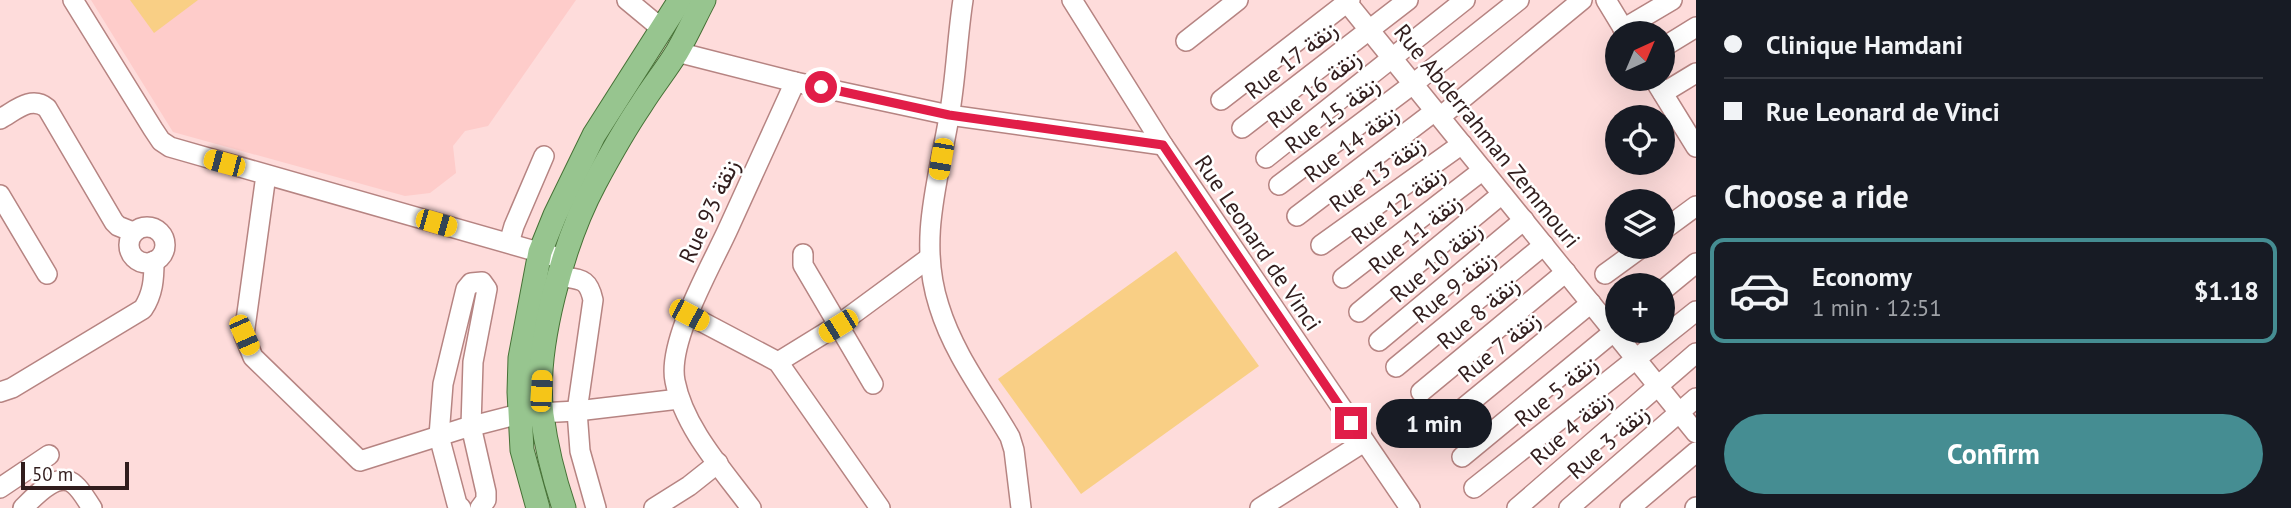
<!DOCTYPE html>
<meta charset="utf-8">
<style>
body{margin:0;font-family:"PT Sans",Vazirmatn,sans-serif;background:#242831;color:#f1f3f6;height:100vh;display:flex;flex-direction:column;font-size:26px;white-space:nowrap}
*{box-sizing:border-box;margin:0}
p{font-size:23px;color:#9ea1a6}
.icon{flex:none;width:38px;height:38px;fill:none;stroke:currentColor;stroke-width:2;stroke-linecap:round;stroke-linejoin:round}
.map{position:relative;flex:1;overflow:hidden}
.side{display:flex;flex-direction:column;background:#171b24;width:595px}
.side>*{flex:none}
.banner{display:grid;align-content:center;height:154px;padding:0 28px;background:#171b24}
.needle{width:46px;rotate:44deg}
.controls{position:absolute;left:1605px;top:21px;display:grid;gap:14px}
.controls a{display:grid;place-items:center;width:70px;height:70px;border-radius:50%;background:#171b24;box-shadow:0 7px 28px #0002;font-size:35px}
.scale{position:absolute;left:21px;bottom:18px;width:108px;box-sizing:border-box;padding-left:7px;border:4px solid #311d1d;border-top:0;font-size:19px;line-height:24px;white-space:nowrap;color:#311d1d;-webkit-text-stroke:5px #fff;paint-order:stroke}
.end{position:absolute;width:32px;height:32px;margin:-16px;border:9px solid #e11d48;background:#fff;box-shadow:0 0 0 4px #fff}
.from{border-radius:50%}
.bubble{position:absolute;height:49px;border-radius:24px;background:#171b24;box-shadow:0 7px 28px #0002;font-size:23px;font-weight:700;line-height:49px;text-align:center}
.car{position:absolute;width:21px;height:42px;margin:-21px -10px;border-radius:9px;box-shadow:0 0 5px 2px #0007;background:linear-gradient(#f5c518 24%,#345 0 40%,#f5c518 0 76%,#345 0 86%,#f5c518 0)}
.banner b{display:flex;align-items:center;gap:24px;height:66px;font-size:26px}
.banner b+b{border-top:2px solid #363941}
.banner i{width:18px;height:18px;background:#f1f3f6}
ul{padding:0;list-style:none}
li{display:flex;align-items:center;gap:21px;height:105px;margin:0 14px 10px;padding:0 14px;border:4px solid transparent;border-radius:14px}
li div{flex:1}
li b{display:block;font-size:26px}
li em{font-style:normal;font-weight:700}
li.selected{border-color:#458d92}
li>.icon{width:63px;height:63px;stroke-width:1.5}
h2{padding:0 28px;font-size:32px;line-height:84px}
.action{display:flex;gap:14px;margin-top:auto;padding:14px 28px}
.action a{flex:1;height:80px;border-radius:42px;background:#458d92;color:#fff;font-size:28px;font-weight:700;line-height:80px;text-align:center}
main{display:flex;flex:1;min-height:0}
.map>svg:first-child{display:block}
.built{fill:#feccca}
.green{fill:#f9cf85}
.lines{fill:none;stroke-linecap:round;stroke-linejoin:round}
.minor-casing{stroke:#b68482;stroke-width:22}
.major-casing{stroke:#467136;stroke-width:25}
.minor{stroke:#fff;stroke-width:19}
.major{stroke:#97c58f;stroke-width:23}
.route{stroke:#e11d48;stroke-width:9}
.labels{text-anchor:middle;stroke-width:5;stroke-linejoin:round;paint-order:stroke}
.street-label{font-size:23px;fill:#311d1d;stroke:#fff}
</style>
<main>
<div class="map">
<svg width="1696" height="508" viewBox="0 0 1696 508">
<rect width="100%" height="100%" fill="#fedcdb"/>
<path class="built" d="M 91,0 L 576,0 L 488,126 L 465,131 L 453,146 L 456,173 L 430,193 L 405,196 L 173,132 Z"/>
<g class="green">
<path d="M 130,0 L 198,0 L 154,33 Z"/>
<path d="M 1176,251 L 1259,366 L 1081,494 L 998,379 Z"/>
</g>
<g class="lines">
<g class="minor-casing">
<g id="minor">
<path d="M 73,0 L 153,129 L 161,141 L 170,147 L 563,259"/>
<path d="M 627,0 L 662,29"/>
<path d="M 963,0 C 957,39 956,78 949,117 C 938,182 918,241 939,306 C 954,355 985,394 1010,437 L 1014,450 L 1021,508"/>
<path d="M 1072,0 L 1163,145 L 1410,508"/>
<path d="M 1345,0 L 1696,433"/>
<path d="M 1606,0 L 1626,33"/>
<path d="M 1623,29 L 1672,0"/>
<path d="M 1186,41 L 1238,0"/>
<path d="M 1662,48 L 1696,27"/>
<path d="M 677,52 L 795,82 L 949,115 L 1163,145"/>
<path d="M 1654,79 L 1696,147"/>
<path d="M 1663,93 L 1696,73"/>
<path d="M 1221,100 L 1350,0"/>
<path d="M 1440,117 L 1582,0"/>
<path d="M 0,119 C 15,111 31,95 47,108 L 114,222 L 118,226 L 133,232"/>
<path d="M 1242,128 L 1408,0"/>
<path d="M 1266,158 L 1465,0"/>
<path d="M 266,175 L 244,335 L 253,357 L 360,461 L 461,429 L 519,414 L 577,411 L 679,399"/>
<path d="M 1279,185 L 1413,84 L 1519,0"/>
<path d="M 0,195 L 47,274"/>
<path d="M 1297,216 L 1435,111"/>
<circle cx="147" cy="245" r="18"/>
<path d="M 1662,231 L 1696,206"/>
<path d="M 509,243 L 514,226 L 544,156"/>
<path d="M 1321,245 L 1462,144"/>
<path d="M 803,254 L 803,265 L 873,384"/>
<path d="M 1605,274 L 1642,247"/>
<path d="M 560,276 C 580,280 588,277 593,300 L 577,411 L 580,451 L 596,508"/>
<path d="M 1343,278 L 1483,170"/>
<path d="M 1662,291 L 1696,263"/>
<path d="M 1359,312 L 1502,194"/>
<path d="M 689,315 L 778,362 L 880,508"/>
<path d="M 1379,341 L 1524,220"/>
<path d="M 778,362 L 838,325 L 929,258"/>
<path d="M 1396,367 L 1544,245"/>
<path d="M 0,392 L 12,388 L 143,309 C 153,294 154,279 154,261"/>
<path d="M 1421,392 L 1566,272"/>
<path d="M 1439,428 L 1591,303"/>
<path d="M 1462,457 L 1617,329"/>
<path d="M 0,488 L 49,455"/>
<path d="M 1474,488 L 1696,311"/>
<path d="M 23,508 C 34,497 59,469 75,485 C 82,491 87,501 92,508"/>
<path d="M 461,508 L 457,504 L 439,436 L 443,384 L 466,289 L 471,283 L 482,282 L 487,289 L 473,362 L 471,426 L 486,492 L 486,500 L 480,508"/>
<path d="M 654,508 L 689,486 L 718,463"/>
<path d="M 751,508 C 723,470 684,428 675,381 C 667,341 712,265 729,227 C 751,179 773,130 795,82"/>
<path d="M 1260,508 L 1364,442"/>
<path d="M 1517,508 L 1696,353"/>
<path d="M 1569,508 L 1696,398"/>
<path d="M 1630,508 L 1696,452"/>
<path d="M 1695,508 L 1696,507"/>
</g>
</g>
<g class="major-casing">
<g id="major">
<path d="M 538,508 L 522,450 L 519,392 L 520,358 L 540,252 L 555,215 L 594,135 L 680,0"/>
<path d="M 564,508 C 554,478 546,446 542,415 C 533,349 564,241 595,183 C 609,157 624,130 641,105 C 652,87 666,70 677,52 C 687,35 695,17 704,0"/>
</g>
</g>
<use href="#minor" class="minor"/>
<use href="#major" class="major"/>
</g>
<g class="lines">
<path class="route" d="M 821,87 L 949,115 L 1163,145 L 1351,423"/>
</g>
<g class="labels">
<g class="street-label">
<text transform="translate(1291 60) rotate(-38)" y="8">Rue 17 زنقة</text>
<text transform="translate(1314 89) rotate(-38)" y="8">Rue 16 زنقة</text>
<text transform="translate(1332 115) rotate(-37)" y="8">Rue 15 زنقة</text>
<text transform="translate(1487 136) rotate(51)" y="8">Rue Abderrahman Zemmouri</text>
<text transform="translate(1351 144) rotate(-37)" y="8">Rue 14 زنقة</text>
<text transform="translate(1377 174) rotate(-36)" y="8">Rue 13 زنقة</text>
<text transform="translate(1398 205) rotate(-38)" y="8">Rue 12 زنقة</text>
<text transform="translate(709 211) rotate(-65)" y="8">Rue 93 زنقة</text>
<text transform="translate(1415 234) rotate(-39)" y="8">Rue 11 زنقة</text>
<text transform="translate(1258 243) rotate(56)" y="8">Rue Leonard de Vinci</text>
<text transform="translate(1436 262) rotate(-40)" y="8">Rue 10 زنقة</text>
<text transform="translate(1454 287) rotate(-39)" y="8">Rue 9 زنقة</text>
<text transform="translate(1478 313) rotate(-40)" y="8">Rue 8 زنقة</text>
<text transform="translate(1499 347) rotate(-39)" y="8">Rue 7 زنقة</text>
<text transform="translate(1556 391) rotate(-39)" y="8">Rue 5 زنقة</text>
<text transform="translate(1571 428) rotate(-41)" y="8">Rue 4 زنقة</text>
<text transform="translate(1608 442) rotate(-41)" y="8">Rue 3 زنقة</text>
</g>
</g>
</svg>
<div class="controls">
<a><svg class="needle" viewBox="-14 -14 28 28"><path d="M0-13l5 13h-10z" fill="#e53935"/><path d="M0 13l5-13h-10z" fill="#9ea1a6"/></svg></a>
<a><svg class="icon" aria-label="locate" viewBox="0 0 24 24"><circle cx="12" cy="12" r="6"/><path d="M12 2v4M12 18v4M2 12h4M18 12h4"/></svg></a>
<a><svg class="icon" aria-label="layers" viewBox="0 0 24 24"><path d="M12 4l9 5-9 5-9-5zM3 14l9 5 9-5"/></svg></a>
<a>+</a>
</div>
<div class="scale">50 m</div>
<i class="end from" style="left:821px;top:87px"></i>
<i class="end" style="left:1351px;top:423px"></i>
<div class="bubble" style="left:1376px;top:399px;width:116px">1 min</div>
<i class="car" style="left:941px;top:159px;rotate:190deg"></i>
<i class="car" style="left:224px;top:163px;rotate:285deg"></i>
<i class="car" style="left:436px;top:223px;rotate:106deg"></i>
<i class="car" style="left:689px;top:315px;rotate:118deg"></i>
<i class="car" style="left:838px;top:326px;rotate:238deg"></i>
<i class="car" style="left:244px;top:335px;rotate:156deg"></i>
<i class="car" style="left:541px;top:391px;rotate:3deg"></i>
</div>
<section class="side">
<div class="banner">
<b><i class="from"></i>Clinique Hamdani</b>
<b><i></i>Rue Leonard de Vinci</b>
</div>
<h2>Choose a ride</h2>
<ul>
<li class="selected"><svg class="icon" aria-label="car" viewBox="0 0 24 24"><path d="M5 17H2v-5l4-1 3-4h7l3 4 3 1v5h-3M9 17h6M6 11h13"/><circle cx="7" cy="17" r="2"/><circle cx="17" cy="17" r="2"/></svg><div><b>Economy</b><p>1 min · 12:51</p></div><em>$1.18</em></li>
</ul>
<div class="action"><a>Confirm</a></div>
</section>
</main>
